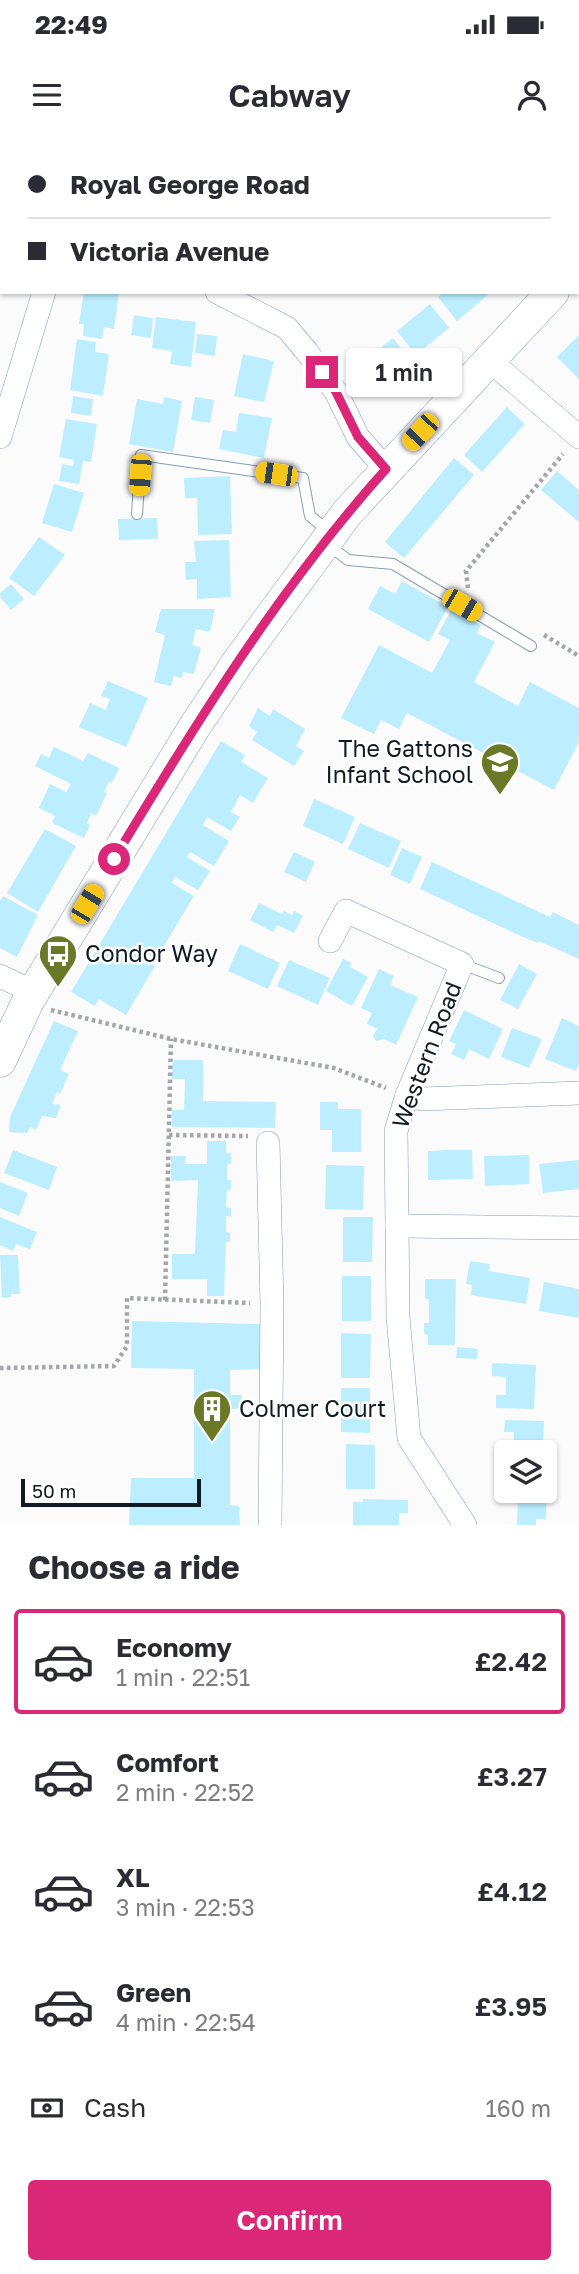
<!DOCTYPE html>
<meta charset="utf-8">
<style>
body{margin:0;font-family:"Golos Text",sans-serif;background:#f2f2f3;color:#2b2b33;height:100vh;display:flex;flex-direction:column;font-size:26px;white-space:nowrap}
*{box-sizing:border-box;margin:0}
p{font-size:23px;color:#7c7c81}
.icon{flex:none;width:38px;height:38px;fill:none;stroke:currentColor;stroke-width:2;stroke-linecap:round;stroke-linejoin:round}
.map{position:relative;height:1385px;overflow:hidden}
.panel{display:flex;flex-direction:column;background:#fff;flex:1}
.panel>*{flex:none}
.banner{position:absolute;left:0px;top:0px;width:579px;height:154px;box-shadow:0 2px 5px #0004;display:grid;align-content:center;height:154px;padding:0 28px;background:#fff}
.buttons{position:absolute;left:494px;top:1300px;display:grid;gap:14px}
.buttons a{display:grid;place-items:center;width:63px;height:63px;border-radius:7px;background:#fff;box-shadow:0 2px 5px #0004;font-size:35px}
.scale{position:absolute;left:21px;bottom:18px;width:180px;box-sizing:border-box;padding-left:7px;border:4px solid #0f1a23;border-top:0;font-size:19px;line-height:24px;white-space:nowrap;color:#0f1a23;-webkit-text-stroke:5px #fff;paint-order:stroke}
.end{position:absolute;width:32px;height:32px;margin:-16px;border:9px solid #db2777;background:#fff;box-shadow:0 0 0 4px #fff}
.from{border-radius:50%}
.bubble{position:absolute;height:49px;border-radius:7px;background:#fff;box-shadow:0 2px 5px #0004;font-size:23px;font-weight:600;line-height:49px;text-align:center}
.car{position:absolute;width:21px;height:42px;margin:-21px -10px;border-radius:9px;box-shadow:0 0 5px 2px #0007;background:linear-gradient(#f5c518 24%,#345 0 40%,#f5c518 0 76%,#345 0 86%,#f5c518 0)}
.banner b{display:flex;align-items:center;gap:24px;height:66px;font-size:26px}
.banner b+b{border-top:2px solid #e1e1e2}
.banner i{width:18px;height:18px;background:#2b2b33}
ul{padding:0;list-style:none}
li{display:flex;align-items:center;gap:21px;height:105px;margin:0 14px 10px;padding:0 14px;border:4px solid transparent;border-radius:7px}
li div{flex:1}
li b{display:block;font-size:26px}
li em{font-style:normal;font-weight:600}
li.on{border-color:#db2777}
li>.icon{width:63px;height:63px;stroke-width:1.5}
h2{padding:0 28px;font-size:32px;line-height:84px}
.pay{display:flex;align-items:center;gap:18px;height:77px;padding:0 28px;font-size:26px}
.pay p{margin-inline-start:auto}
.cta{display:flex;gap:14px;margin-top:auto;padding:14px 28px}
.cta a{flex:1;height:80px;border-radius:7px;background:#db2777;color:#fff;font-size:28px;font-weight:600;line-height:80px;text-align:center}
.status{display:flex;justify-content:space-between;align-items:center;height:49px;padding:0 35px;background:#fff;direction:ltr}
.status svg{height:19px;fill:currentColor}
header{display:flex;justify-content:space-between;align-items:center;height:91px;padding:0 28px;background:#fff;font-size:32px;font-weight:600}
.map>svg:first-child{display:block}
.building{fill:#bceeff}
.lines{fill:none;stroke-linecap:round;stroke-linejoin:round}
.lane-casing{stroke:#839fb8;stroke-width:12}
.street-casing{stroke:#839fb8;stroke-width:24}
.secondary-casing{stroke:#839fb8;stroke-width:33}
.path{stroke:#a3a7ab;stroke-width:4.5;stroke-dasharray:3.5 3.5;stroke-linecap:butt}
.lane{stroke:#fff;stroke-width:10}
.street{stroke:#fff;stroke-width:23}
.secondary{stroke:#fff;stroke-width:32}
.route{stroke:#db2777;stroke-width:9}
.labels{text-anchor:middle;stroke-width:5;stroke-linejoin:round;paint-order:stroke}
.poi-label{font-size:23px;fill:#0f1a23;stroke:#fff;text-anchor:start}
.street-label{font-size:23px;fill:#0f1a23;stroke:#fff}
</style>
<div class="status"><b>22:49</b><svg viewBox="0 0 49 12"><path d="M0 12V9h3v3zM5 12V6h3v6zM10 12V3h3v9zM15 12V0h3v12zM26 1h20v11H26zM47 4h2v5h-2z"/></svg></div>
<header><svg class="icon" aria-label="menu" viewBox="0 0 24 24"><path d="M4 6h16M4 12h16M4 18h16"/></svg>Cabway<svg class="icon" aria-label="person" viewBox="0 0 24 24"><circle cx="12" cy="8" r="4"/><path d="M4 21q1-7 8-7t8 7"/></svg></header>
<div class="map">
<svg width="579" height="1385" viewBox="0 0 579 1385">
<rect width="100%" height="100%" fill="#fbfbfb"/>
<g class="building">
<path d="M 84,152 L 119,152 L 114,189 L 104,187 L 102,199 L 83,196 L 84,184 L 79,184 Z"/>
<path d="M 443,152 L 491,152 L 457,181 L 438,157 Z"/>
<path d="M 430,164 L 449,188 L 416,215 L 397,191 Z"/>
<path d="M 134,175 L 153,178 L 151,198 L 131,195 Z"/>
<path d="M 156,177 L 196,182 L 191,227 L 170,224 L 172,211 L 152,208 Z"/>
<path d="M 197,194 L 217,196 L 215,216 L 195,213 Z"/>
<path d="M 579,195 L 579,239 L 557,217 Z"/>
<path d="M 393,198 L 412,222 L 379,249 L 359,225 Z"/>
<path d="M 77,199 L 96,202 L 95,212 L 109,214 L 103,256 L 70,250 Z"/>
<path d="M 243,214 L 274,221 L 264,262 L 234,256 Z"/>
<path d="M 73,256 L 93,259 L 91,276 L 71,273 Z"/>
<path d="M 164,257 L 182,261 L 173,312 L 129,304 L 137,259 L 163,264 Z"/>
<path d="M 195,257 L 214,260 L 210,283 L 191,280 Z"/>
<path d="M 507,267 L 525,284 L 482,332 L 464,315 Z"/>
<path d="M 239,273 L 272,278 L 264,318 L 219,309 L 223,290 L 236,292 Z"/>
<path d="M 66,279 L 97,284 L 91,322 L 83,321 L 79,344 L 59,341 L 62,324 L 73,326 L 74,320 L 59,317 Z"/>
<path d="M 454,318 L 474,335 L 404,418 L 385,402 Z"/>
<path d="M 557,331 L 579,350 L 579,382 L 541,350 Z"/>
<path d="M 230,336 L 232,394 L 198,395 L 197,358 L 185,358 L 184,338 Z"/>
<path d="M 54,344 L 84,353 L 72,392 L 42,383 Z"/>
<path d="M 157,378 L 158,399 L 119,400 L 118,379 Z"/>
<path d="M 39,397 L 65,415 L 34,456 L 9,438 Z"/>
<path d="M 229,400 L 231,457 L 197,459 L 197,439 L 186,440 L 185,422 L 196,422 L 194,401 Z"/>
<path d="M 402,441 L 448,467 L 429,502 L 368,469 L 380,446 L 395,454 Z"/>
<path d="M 11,444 L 24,459 L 11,470 L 0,457 L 0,453 Z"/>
<path d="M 161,469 L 215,469 L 210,492 L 196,489 L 192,505 L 201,508 L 194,534 L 183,532 L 182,538 L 174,536 L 171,546 L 154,542 L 165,495 L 155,492 Z"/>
<path d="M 451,470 L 481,485 L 477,493 L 495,502 L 474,542 L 518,566 L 530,542 L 579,568 L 579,602 L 554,650 L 407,573 L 399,589 L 381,580 L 374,594 L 341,578 L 379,505 L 432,533 L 450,500 L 438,494 Z"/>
<path d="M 108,541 L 148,558 L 126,607 L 79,587 L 90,563 L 106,570 L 110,559 L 101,556 Z"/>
<path d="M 258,568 L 270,576 L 273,569 L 305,589 L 296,606 L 304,611 L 294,626 L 252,600 L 257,592 L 249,586 Z"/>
<path d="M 221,601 L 245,615 L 241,622 L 268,638 L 253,663 L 240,655 L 231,672 L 240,677 L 231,691 L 207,677 L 203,685 L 229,701 L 214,726 L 190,712 L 187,717 L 210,731 L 198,750 L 175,737 L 172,743 L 194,756 L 156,819 L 133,805 L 130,810 L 155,826 L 126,875 L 99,859 L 95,866 L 71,852 Z"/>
<path d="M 54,607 L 83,621 L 88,613 L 119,628 L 112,643 L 109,642 L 104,652 L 107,653 L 96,676 L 91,673 L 87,683 L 90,685 L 84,698 L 52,683 L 55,676 L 39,668 L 50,644 L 66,652 L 71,644 L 35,626 L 41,614 L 49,618 Z"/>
<path d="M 314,659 L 355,677 L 343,704 L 303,686 Z"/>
<path d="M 360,683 L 401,701 L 389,728 L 348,709 Z"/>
<path d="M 45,689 L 76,706 L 38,772 L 7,753 Z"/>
<path d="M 402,708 L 422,717 L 410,744 L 390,735 Z"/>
<path d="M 294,712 L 315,722 L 306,742 L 284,732 Z"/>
<path d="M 432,722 L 550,777 L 553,772 L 579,785 L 579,819 L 539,801 L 538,803 L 521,796 L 420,749 Z"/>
<path d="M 3,756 L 38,775 L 17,817 L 0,808 L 0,761 Z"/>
<path d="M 259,763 L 282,774 L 284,771 L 292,775 L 294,771 L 303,776 L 294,793 L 277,785 L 273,792 L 250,780 Z"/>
<path d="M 240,804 L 280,823 L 268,849 L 228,831 Z"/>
<path d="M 343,819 L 352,823 L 350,827 L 368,837 L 352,866 L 326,851 Z"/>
<path d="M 289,820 L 330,838 L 318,865 L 277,846 Z"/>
<path d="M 519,824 L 537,834 L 518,869 L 500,860 Z"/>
<path d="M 379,829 L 394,836 L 390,845 L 418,857 L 396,905 L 384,899 L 376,901 L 373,896 L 377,889 L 367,884 L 372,873 L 361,868 Z"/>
<path d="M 464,870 L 503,889 L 489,919 L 469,909 L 464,920 L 451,914 L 456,904 L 449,901 Z"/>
<path d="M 562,878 L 579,886 L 579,925 L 576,931 L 545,919 Z"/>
<path d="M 54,881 L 78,891 L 60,930 L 69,934 L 60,954 L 57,952 L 52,964 L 61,965 L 56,978 L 42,976 L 36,990 L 30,987 L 27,993 L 9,992 L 10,977 Z"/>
<path d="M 512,888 L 542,899 L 529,928 L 501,917 Z"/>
<path d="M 173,920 L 203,920 L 203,961 L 276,962 L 275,988 L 172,987 L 172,970 L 184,970 L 185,939 L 172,939 Z"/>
<path d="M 320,962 L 338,962 L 338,969 L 361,969 L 361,1012 L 332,1012 L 332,990 L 320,990 Z"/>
<path d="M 207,1001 L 226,1001 L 226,1013 L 231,1013 L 231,1024 L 227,1024 L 227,1040 L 231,1040 L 231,1050 L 227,1050 L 226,1067 L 231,1068 L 231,1077 L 226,1076 L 226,1092 L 230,1093 L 230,1102 L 226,1102 L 224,1156 L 207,1156 L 207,1139 L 172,1139 L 172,1114 L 195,1114 L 198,1040 L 171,1041 L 171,1016 L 186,1016 L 185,1024 L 207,1024 Z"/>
<path d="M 13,1010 L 57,1027 L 49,1050 L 4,1033 Z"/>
<path d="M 449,1010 L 472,1010 L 473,1039 L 428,1040 L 428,1011 Z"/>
<path d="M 529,1015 L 529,1044 L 485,1046 L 484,1016 Z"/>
<path d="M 579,1020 L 579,1049 L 543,1053 L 539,1024 Z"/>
<path d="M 326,1025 L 364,1026 L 363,1070 L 325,1069 Z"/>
<path d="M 0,1042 L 28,1053 L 19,1076 L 0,1068 Z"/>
<path d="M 0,1077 L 37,1092 L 30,1109 L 16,1104 L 13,1111 L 0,1105 Z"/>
<path d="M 343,1077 L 373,1077 L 372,1122 L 343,1122 Z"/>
<path d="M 0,1115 L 18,1115 L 20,1154 L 11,1154 L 11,1157 L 2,1158 Z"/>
<path d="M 470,1121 L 490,1124 L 489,1131 L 530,1138 L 526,1164 L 471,1155 L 472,1145 L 466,1144 Z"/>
<rect x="342" y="1136" width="29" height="45"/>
<path d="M 425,1139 L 456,1139 L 455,1205 L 428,1205 L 428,1195 L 424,1194 L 424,1183 L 429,1183 L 429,1159 L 425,1159 Z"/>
<path d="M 544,1142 L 579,1149 L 579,1178 L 539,1171 Z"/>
<path d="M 132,1181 L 260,1184 L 260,1229 L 230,1230 L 230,1255 L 242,1255 L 241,1269 L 230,1269 L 230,1365 L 239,1366 L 240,1385 L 129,1385 L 131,1338 L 194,1338 L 194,1229 L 131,1228 Z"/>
<path d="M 341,1193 L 371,1194 L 370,1238 L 341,1238 Z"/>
<path d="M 457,1207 L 478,1209 L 477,1219 L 456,1218 Z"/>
<path d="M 492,1223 L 536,1225 L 534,1269 L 496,1268 L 496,1255 L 506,1255 L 506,1237 L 492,1236 Z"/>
<path d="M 341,1248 L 370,1248 L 370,1293 L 341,1292 Z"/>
<path d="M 505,1280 L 544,1281 L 543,1312 L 513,1312 L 514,1292 L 504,1292 Z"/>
<path d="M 346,1304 L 375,1305 L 375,1349 L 346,1349 Z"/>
<path d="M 544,1333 L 547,1333 L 546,1379 L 536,1379 L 536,1385 L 517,1385 L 518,1351 L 544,1351 Z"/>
<path d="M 363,1359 L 408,1360 L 408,1373 L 399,1373 L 399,1385 L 353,1385 L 353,1362 L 363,1362 Z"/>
</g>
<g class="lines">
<g class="lane-casing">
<g id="lane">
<path d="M 26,2 L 27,0"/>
<path d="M 395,2 L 395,0"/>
<path d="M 480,2 L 480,0"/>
<path d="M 137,374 L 141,315 L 303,338 L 310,376 L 331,393"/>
<path d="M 327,404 L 348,420 L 393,424 L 531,506"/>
<path d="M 462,824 L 499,838"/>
</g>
</g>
<g class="street-casing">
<g id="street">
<path d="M 184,0 L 187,0"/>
<path d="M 0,48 L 2,48"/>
<path d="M 0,79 L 2,79"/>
<path d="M 217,152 L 287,188 L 307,212 L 336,252 L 358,297 L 386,329"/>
<path d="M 489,220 L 579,297"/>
<path d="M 0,297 L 44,152"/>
<path d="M 330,801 L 346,771 L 462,824 L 407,955 L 396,991 L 398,1177 L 409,1298 L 465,1385"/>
<path d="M 0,836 L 33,852"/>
<path d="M 407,955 L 422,959 L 579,953"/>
<path d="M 268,1003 L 272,1164 L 270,1385"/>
<path d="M 397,1086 L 579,1088"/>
</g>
</g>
<g class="secondary-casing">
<g id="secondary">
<path d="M 578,130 L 579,129"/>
<path d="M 0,921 L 28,861 L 195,586 L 240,519 L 347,373 L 553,152"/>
</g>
</g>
<g class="path">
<path d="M 468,448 L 466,431 L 563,314"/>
<path d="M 544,495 L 579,516"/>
<path d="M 51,870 L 171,899 L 334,928 L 386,948"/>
<path d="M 169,995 L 248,996"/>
<path d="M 165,1160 L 171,899"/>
<path d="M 0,1228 L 114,1226 L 127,1206 L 127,1158 L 250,1163"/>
</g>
<use href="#lane" class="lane"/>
<use href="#street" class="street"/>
<use href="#secondary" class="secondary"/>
</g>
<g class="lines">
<path class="route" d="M 114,719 C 196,583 280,447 386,329 L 358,297 L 336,252 L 322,232"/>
</g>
<defs>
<g id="school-pin" transform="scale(2.0125)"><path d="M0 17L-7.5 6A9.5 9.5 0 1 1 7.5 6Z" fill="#697928" stroke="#fff"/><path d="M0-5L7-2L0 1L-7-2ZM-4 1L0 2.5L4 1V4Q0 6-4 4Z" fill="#fff"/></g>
<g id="bus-pin" transform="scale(2.0125)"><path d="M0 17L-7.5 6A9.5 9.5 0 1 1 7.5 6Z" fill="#697928" stroke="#fff"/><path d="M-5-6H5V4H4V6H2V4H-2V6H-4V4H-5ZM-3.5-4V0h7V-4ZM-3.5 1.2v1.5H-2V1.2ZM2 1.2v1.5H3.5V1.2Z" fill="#fff"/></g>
<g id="building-pin" transform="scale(2.0125)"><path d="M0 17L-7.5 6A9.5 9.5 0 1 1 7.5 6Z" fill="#697928" stroke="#fff"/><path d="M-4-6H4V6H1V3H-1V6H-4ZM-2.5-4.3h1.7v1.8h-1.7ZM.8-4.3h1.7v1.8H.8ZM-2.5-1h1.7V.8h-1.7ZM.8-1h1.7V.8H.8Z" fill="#fff"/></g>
</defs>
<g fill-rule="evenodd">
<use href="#school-pin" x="500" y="622"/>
<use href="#bus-pin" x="58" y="814"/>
<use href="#building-pin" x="212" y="1269"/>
</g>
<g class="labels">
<g class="poi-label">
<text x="473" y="617" text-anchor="end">The Gattons<tspan x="473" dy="26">Infant School</tspan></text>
<text x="85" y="822">Condor Way</text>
<text x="239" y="1277">Colmer Court</text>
</g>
<g class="street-label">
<text transform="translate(427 915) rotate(-69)" y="8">Western Road</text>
</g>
</g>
</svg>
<div class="buttons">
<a><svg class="icon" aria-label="layers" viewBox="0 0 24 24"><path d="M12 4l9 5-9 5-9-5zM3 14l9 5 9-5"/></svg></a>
</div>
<div class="scale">50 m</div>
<i class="end from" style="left:114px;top:719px"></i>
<i class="end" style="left:322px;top:232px"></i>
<div class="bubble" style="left:346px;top:208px;width:116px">1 min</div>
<i class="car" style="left:420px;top:292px;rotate:223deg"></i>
<i class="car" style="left:276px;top:334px;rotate:278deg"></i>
<i class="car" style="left:140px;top:335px;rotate:184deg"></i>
<i class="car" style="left:462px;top:465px;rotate:120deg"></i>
<i class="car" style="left:87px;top:764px;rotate:31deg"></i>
<div class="banner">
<b><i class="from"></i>Royal George Road</b>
<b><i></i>Victoria Avenue</b>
</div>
</div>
<section class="panel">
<h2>Choose a ride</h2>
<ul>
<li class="on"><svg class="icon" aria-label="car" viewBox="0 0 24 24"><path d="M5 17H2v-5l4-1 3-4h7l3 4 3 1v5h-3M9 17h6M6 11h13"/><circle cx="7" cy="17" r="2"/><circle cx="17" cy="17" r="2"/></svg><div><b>Economy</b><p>1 min · 22:51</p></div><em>£2.42</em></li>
<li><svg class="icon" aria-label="car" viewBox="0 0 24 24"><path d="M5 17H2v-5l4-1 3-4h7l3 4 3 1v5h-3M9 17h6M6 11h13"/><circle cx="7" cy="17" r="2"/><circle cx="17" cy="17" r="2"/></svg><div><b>Comfort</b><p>2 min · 22:52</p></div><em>£3.27</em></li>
<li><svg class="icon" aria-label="car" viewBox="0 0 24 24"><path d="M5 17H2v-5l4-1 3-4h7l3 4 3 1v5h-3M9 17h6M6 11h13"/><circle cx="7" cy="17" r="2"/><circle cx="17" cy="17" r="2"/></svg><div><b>XL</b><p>3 min · 22:53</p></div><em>£4.12</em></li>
<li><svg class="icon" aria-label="car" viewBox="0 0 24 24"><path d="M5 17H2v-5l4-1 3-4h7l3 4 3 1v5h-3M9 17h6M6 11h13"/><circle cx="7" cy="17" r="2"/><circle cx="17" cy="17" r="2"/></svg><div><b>Green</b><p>4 min · 22:54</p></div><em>£3.95</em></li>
</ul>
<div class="pay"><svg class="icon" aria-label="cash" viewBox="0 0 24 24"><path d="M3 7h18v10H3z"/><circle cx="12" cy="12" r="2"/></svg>Cash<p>160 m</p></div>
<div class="cta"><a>Confirm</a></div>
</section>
